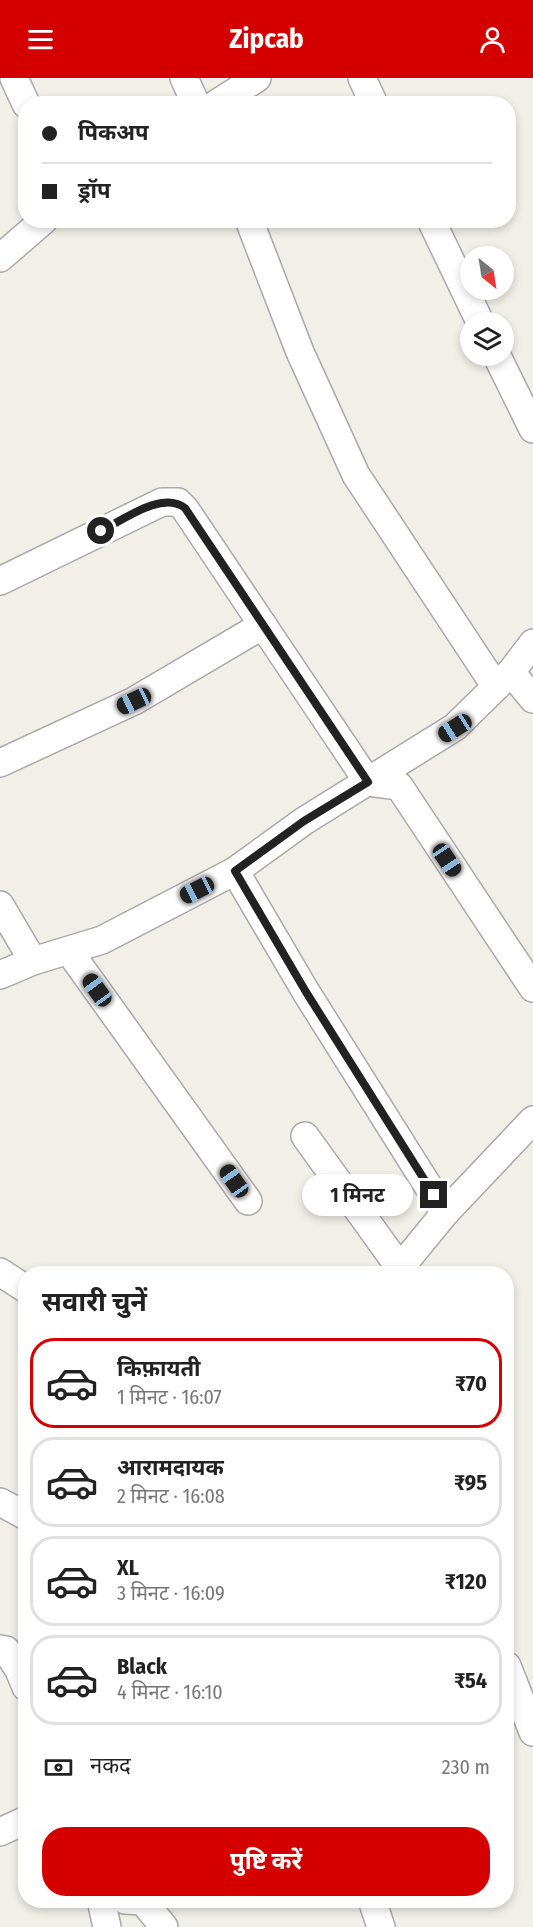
<!DOCTYPE html>
<html lang="hi">
<meta charset="utf-8">
<style>
body{margin:0;font-family:"Fira Sans Condensed","Noto Sans Devanagari",sans-serif;background:#f2f2f2;color:#222;height:100vh;display:flex;flex-direction:column;font-size:22px;white-space:nowrap}
*{box-sizing:border-box;margin:0}
p{font-size:20px;color:#767676}
.icon{flex:none;width:33px;height:33px;fill:none;stroke:currentColor;stroke-width:2;stroke-linecap:round;stroke-linejoin:round}
.map{position:relative;flex:1;overflow:hidden}
.side{position:absolute;left:18px;top:1188px;width:496px;height:642px;display:flex;flex-direction:column;background:#fff;border-radius:24px;box-shadow:0 3px 9px #0003}
.side>*{flex:none}
.hud{position:absolute;left:18px;top:18px;width:498px;height:132px;border-radius:24px;box-shadow:0 3px 9px #0003;display:grid;align-content:center;height:132px;padding:0 24px;background:#fff}
.needle{width:39px;rotate:150deg}
.tools{position:absolute;left:460px;top:168px;display:grid;gap:12px}
.tools a{display:grid;place-items:center;width:54px;height:54px;border-radius:50%;background:#fff;box-shadow:0 3px 9px #0003;font-size:30px}
.end{position:absolute;width:27px;height:27px;margin:-14px;border:8px solid #222;background:#fff;box-shadow:0 0 0 3px #fff}
.from{border-radius:50%}
.bubble{position:absolute;height:42px;border-radius:21px;background:#fff;box-shadow:0 3px 9px #0003;font-size:20px;font-weight:700;line-height:42px;text-align:center}
.car{position:absolute;width:18px;height:36px;margin:-18px -9px;border-radius:8px;box-shadow:0 0 4px 2px #0007;background:linear-gradient(#222 24%,#8ab4d8 0 40%,#222 0 76%,#8ab4d8 0 86%,#222 0)}
.hud b{display:flex;align-items:center;gap:21px;height:57px;font-size:22px}
.hud b+b{border-top:2px solid #e0e0e0}
.hud i{width:15px;height:15px;background:#222}
ul{padding:0;list-style:none}
li{display:flex;align-items:center;gap:18px;height:90px;margin:0 12px 9px;padding:0 12px;border:3px solid #e0e0e0;border-radius:24px}
li div{flex:1}
li b{display:block;font-size:22px}
li em{font-style:normal;font-weight:700}
li.selected{border-color:#d40000}
li>.icon{width:54px;height:54px;stroke-width:1.5}
h2{padding:0 24px;font-size:27px;line-height:72px}
.pay{display:flex;align-items:center;gap:15px;height:66px;padding:0 24px;font-size:22px}
.pay p{margin-inline-start:auto}
.cta{display:flex;gap:12px;margin-top:auto;padding:12px 24px}
.cta a{flex:1;height:69px;border-radius:24px;background:#d40000;color:#fff;font-size:24px;font-weight:700;line-height:69px;text-align:center}
header{display:flex;justify-content:space-between;align-items:center;height:78px;padding:0 24px;background:#d40000;color:#fff;font-size:27px;font-weight:700}
.map>svg:first-child{display:block}
.lines{fill:none;stroke-linecap:round;stroke-linejoin:round}
.minor-casing{stroke:#a9a9a9;stroke-width:30}
.minor{stroke:#fff;stroke-width:27}
.route{stroke:#222;stroke-width:8}
</style>
<header><svg class="icon" aria-label="menu" viewBox="0 0 24 24"><path d="M4 6h16M4 12h16M4 18h16"/></svg>Zipcab<svg class="icon" aria-label="person" viewBox="0 0 24 24"><circle cx="12" cy="8" r="4"/><path d="M4 21q1-7 8-7t8 7"/></svg></header>
<div class="map">
<svg width="533" height="1849" viewBox="0 0 533 1849">
<rect width="100%" height="100%" fill="#f2efe9"/>
<g class="lines">
<g class="minor-casing">
<g id="minor">
<path d="M 14,0 L 26,26"/>
<path d="M 184,0 L 196,26"/>
<path d="M 362,0 L 374,26"/>
<path d="M 216,26 L 257,0"/>
<path d="M 249,142 L 300,274 L 356,397 L 496,609"/>
<path d="M 431,142 L 480,244"/>
<path d="M 0,180 L 44,142"/>
<path d="M 497,278 L 533,351"/>
<path d="M 0,503 L 162,424 L 178,424 L 185,431 L 368,704 L 399,708 L 533,910"/>
<path d="M 511,594 L 533,621"/>
<path d="M 0,685 L 134,623 L 263,547"/>
<path d="M 235,793 L 306,914 L 445,1135"/>
<path d="M 0,827 L 33,883"/>
<path d="M 69,873 L 248,1123"/>
<path d="M 0,897 L 33,883 L 102,862 L 235,793 L 304,743 L 455,649 L 511,594 L 533,565"/>
<path d="M 305,1058 L 400,1190"/>
<path d="M 0,1194 L 26,1211"/>
<path d="M 395,1196 L 445,1135 L 533,1042"/>
<path d="M 0,1424 L 26,1438"/>
<path d="M 0,1571 L 6,1572 L 19,1592 L 26,1609"/>
<path d="M 507,1588 L 533,1654"/>
<path d="M 0,1754 L 26,1742"/>
<path d="M 101,1822 L 107,1849"/>
<path d="M 125,1822 L 143,1823 L 164,1849"/>
<path d="M 372,1822 L 381,1849"/>
</g>
</g>
<use href="#minor" class="minor"/>
</g>
<g class="lines">
<path class="route" d="M 101,453 C 123,442 163,412 185,430 L 368,704 L 304,743 L 235,793 L 306,914 L 434,1117"/>
</g>
</svg>
<div class="tools">
<a><svg class="needle" viewBox="-14 -14 28 28"><path d="M0-13l5 13h-10z" fill="#e53935"/><path d="M0 13l5-13h-10z" fill="#767676"/></svg></a>
<a><svg class="icon" aria-label="layers" viewBox="0 0 24 24"><path d="M12 4l9 5-9 5-9-5zM3 14l9 5 9-5"/></svg></a>
</div>
<i class="end from" style="left:101px;top:453px"></i>
<i class="end" style="left:434px;top:1117px"></i>
<div class="bubble" style="left:302px;top:1096px;width:111px">1 मिनट</div>
<i class="car" style="left:134px;top:623px;rotate:245deg"></i>
<i class="car" style="left:455px;top:650px;rotate:238deg"></i>
<i class="car" style="left:447px;top:782px;rotate:146deg"></i>
<i class="car" style="left:197px;top:812px;rotate:243deg"></i>
<i class="car" style="left:97px;top:912px;rotate:324deg"></i>
<i class="car" style="left:234px;top:1103px;rotate:325deg"></i>
<div class="hud">
<b><i class="from"></i>पिकअप</b>
<b><i></i>ड्रॉप</b>
</div>
<section class="side">
<h2>सवारी चुनें</h2>
<ul>
<li class="selected"><svg class="icon" aria-label="car" viewBox="0 0 24 24"><path d="M5 17H2v-5l4-1 3-4h7l3 4 3 1v5h-3M9 17h6M6 11h13"/><circle cx="7" cy="17" r="2"/><circle cx="17" cy="17" r="2"/></svg><div><b>किफ़ायती</b><p>1 मिनट · 16:07</p></div><em>₹70</em></li>
<li><svg class="icon" aria-label="car" viewBox="0 0 24 24"><path d="M5 17H2v-5l4-1 3-4h7l3 4 3 1v5h-3M9 17h6M6 11h13"/><circle cx="7" cy="17" r="2"/><circle cx="17" cy="17" r="2"/></svg><div><b>आरामदायक</b><p>2 मिनट · 16:08</p></div><em>₹95</em></li>
<li><svg class="icon" aria-label="car" viewBox="0 0 24 24"><path d="M5 17H2v-5l4-1 3-4h7l3 4 3 1v5h-3M9 17h6M6 11h13"/><circle cx="7" cy="17" r="2"/><circle cx="17" cy="17" r="2"/></svg><div><b>XL</b><p>3 मिनट · 16:09</p></div><em>₹120</em></li>
<li><svg class="icon" aria-label="car" viewBox="0 0 24 24"><path d="M5 17H2v-5l4-1 3-4h7l3 4 3 1v5h-3M9 17h6M6 11h13"/><circle cx="7" cy="17" r="2"/><circle cx="17" cy="17" r="2"/></svg><div><b>Black</b><p>4 मिनट · 16:10</p></div><em>₹54</em></li>
</ul>
<div class="pay"><svg class="icon" aria-label="cash" viewBox="0 0 24 24"><path d="M3 7h18v10H3z"/><circle cx="12" cy="12" r="2"/></svg>नकद<p>230 m</p></div>
<div class="cta"><a>पुष्टि करें</a></div>
</section>
</div>
